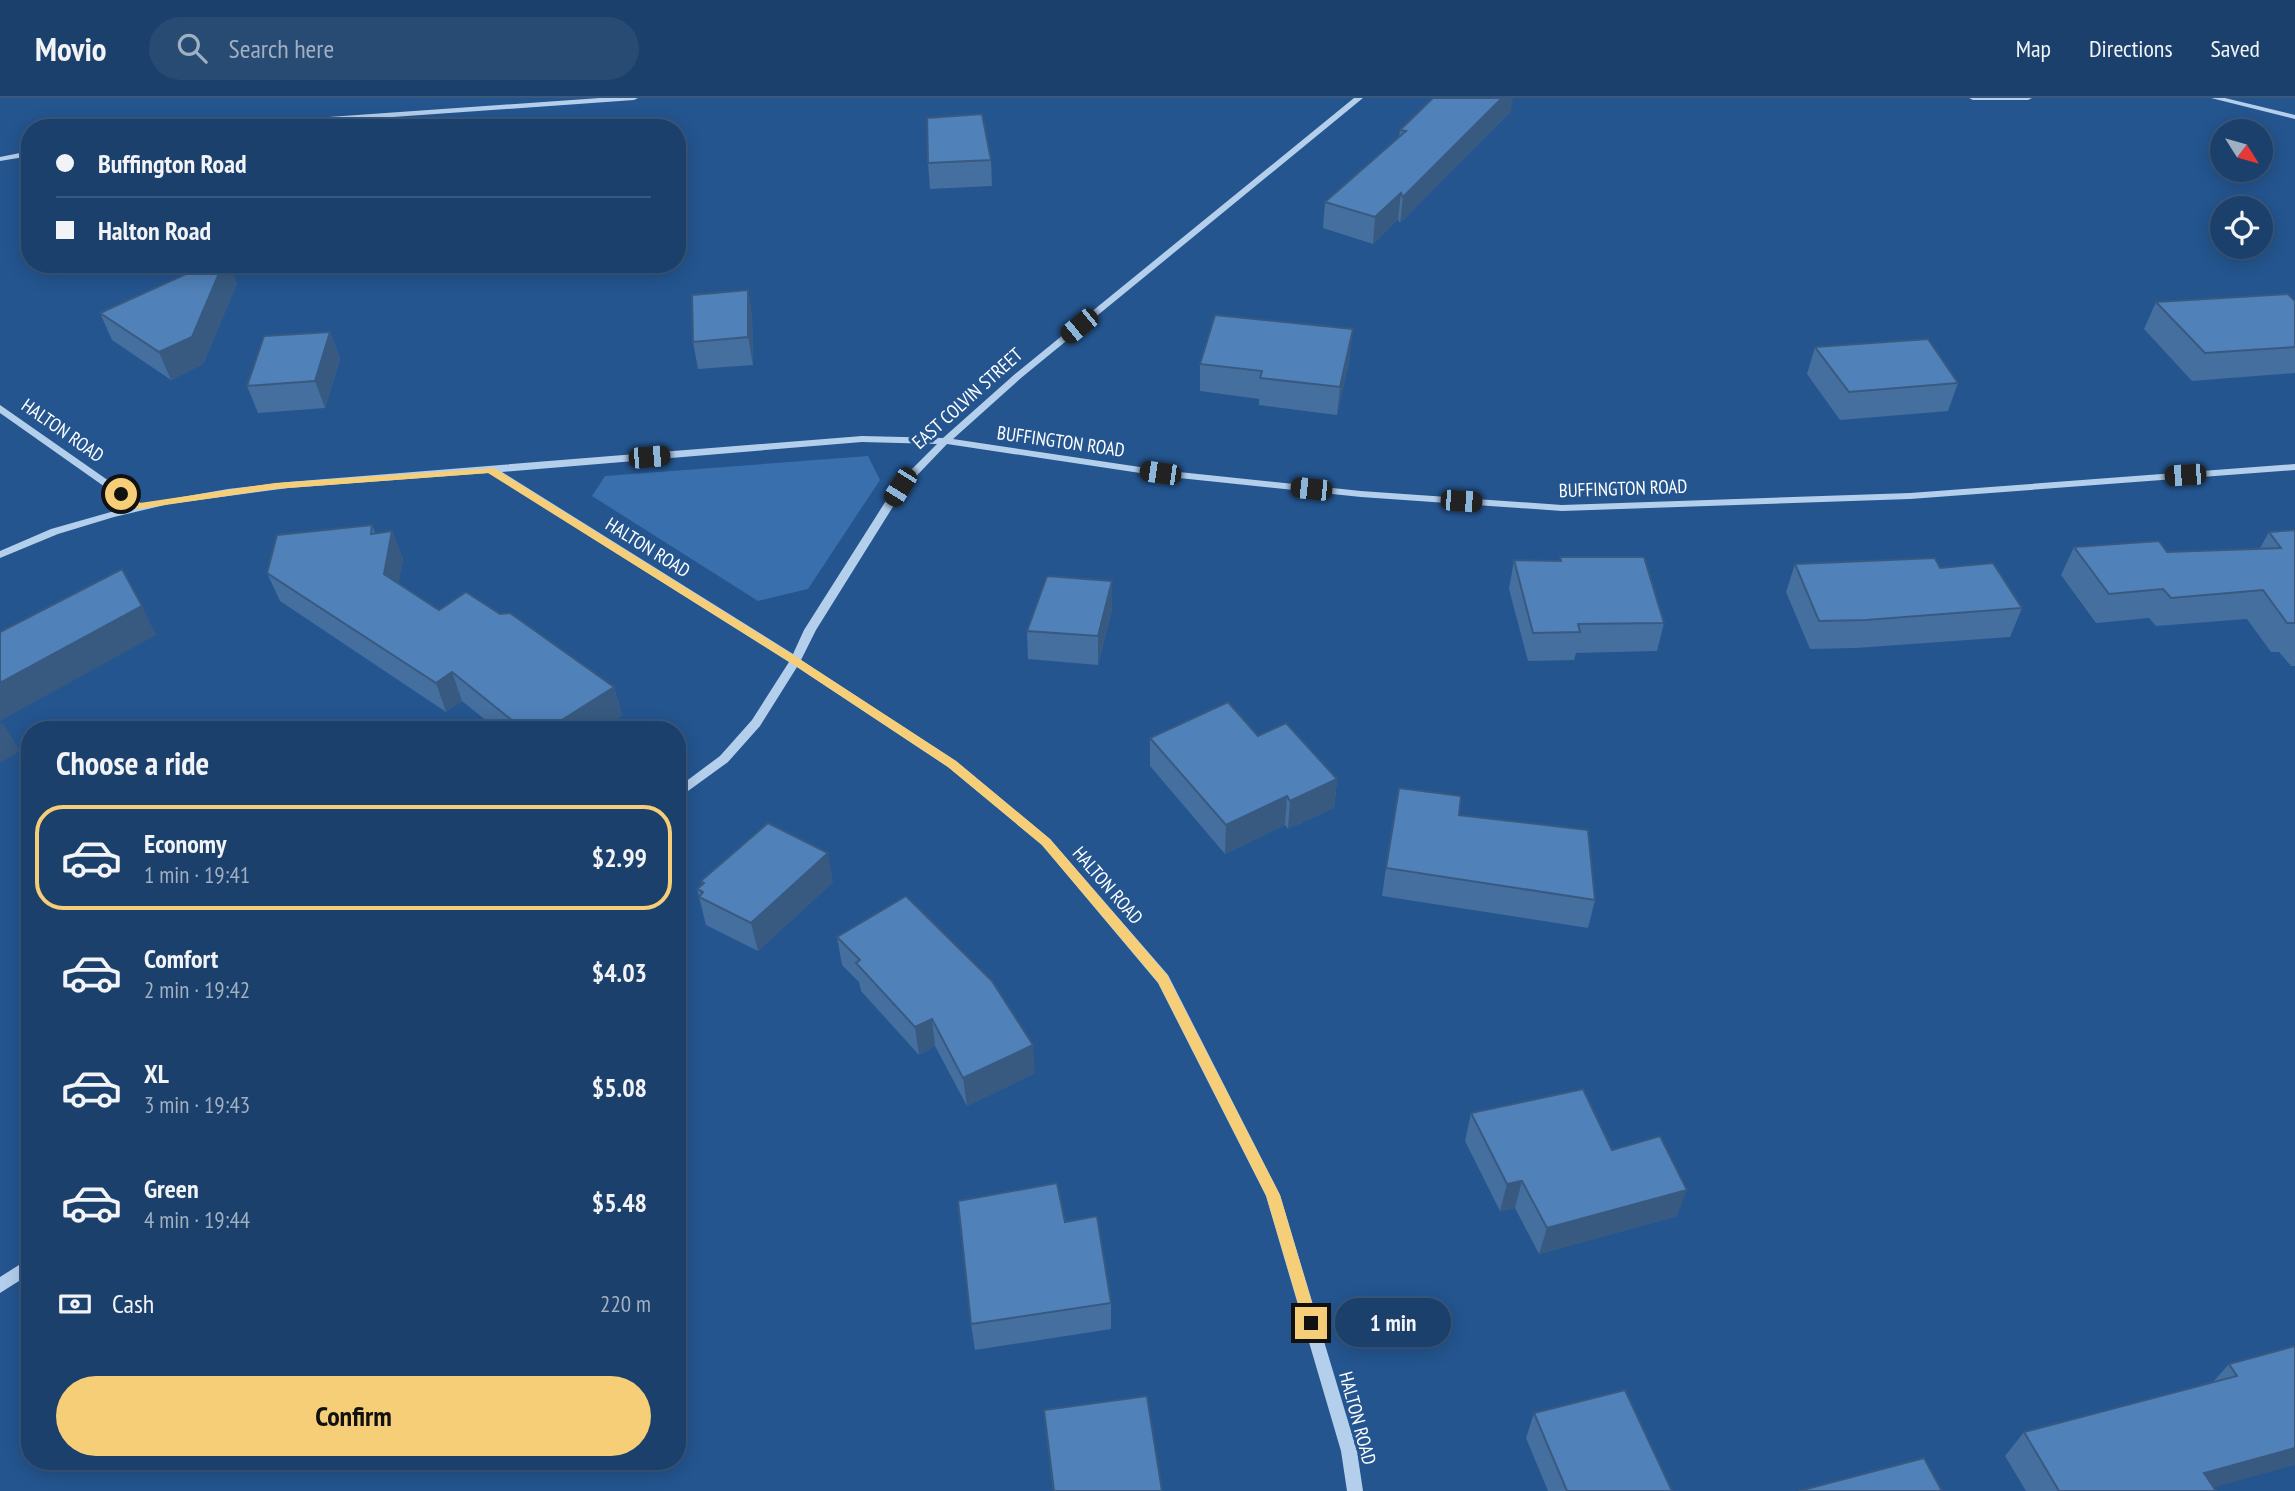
<!DOCTYPE html>
<meta charset="utf-8">
<style>
body{margin:0;font-family:"PT Sans Narrow",sans-serif;background:#284b73;color:#f1f3f6;height:100vh;display:flex;flex-direction:column;font-size:26px;white-space:nowrap}
*{box-sizing:border-box;margin:0}
p{font-size:23px;color:#a0afc1}
.icon{flex:none;width:38px;height:38px;fill:none;stroke:currentColor;stroke-width:2;stroke-linecap:round;stroke-linejoin:round}
.map{position:relative;flex:1;overflow:hidden}
.side{position:absolute;left:21px;top:623px;width:665px;height:749px;display:flex;flex-direction:column;background:#1b406b;border-radius:28px;box-shadow:0 4px 18px #0003,0 0 0 2px #39597e}
.side>*{flex:none}
.hud{position:absolute;left:21px;top:21px;width:665px;height:154px;border-radius:28px;box-shadow:0 4px 18px #0003,0 0 0 2px #39597e;display:grid;align-content:center;height:154px;padding:0 35px;background:#1b406b}
.needle{width:46px;rotate:127deg}
.buttons{position:absolute;left:2210px;top:21px;display:grid;gap:14px}
.buttons a{display:grid;place-items:center;width:63px;height:63px;border-radius:50%;background:#1b406b;box-shadow:0 4px 18px #0003,0 0 0 2px #39597e;font-size:35px}
.end{position:absolute;width:32px;height:32px;margin:-16px;border:9px solid #f6ce78;background:#111;box-shadow:0 0 0 4px #111}
.from{border-radius:50%}
.bubble{position:absolute;height:49px;border-radius:24px;background:#1b406b;box-shadow:0 4px 18px #0003,0 0 0 2px #39597e;font-size:23px;font-weight:700;line-height:49px;text-align:center}
.car{position:absolute;width:21px;height:42px;margin:-21px -10px;border-radius:9px;box-shadow:0 0 5px 2px #0007;background:linear-gradient(#222 24%,#8ab4d8 0 40%,#222 0 76%,#8ab4d8 0 86%,#222 0)}
.hud b{display:flex;align-items:center;gap:24px;height:66px;font-size:26px}
.hud b+b{border-top:2px solid #39597e}
.hud i{width:18px;height:18px;background:#f1f3f6}
ul{padding:0;list-style:none}
li{display:flex;align-items:center;gap:21px;height:105px;margin:0 14px 10px;padding:0 21px;border:4px solid transparent;border-radius:28px}
li div{flex:1}
li b{display:block;font-size:26px}
li em{font-style:normal;font-weight:700}
li.selected{border-color:#f6ce78}
li>.icon{width:63px;height:63px;stroke-width:1.5}
h2{padding:0 35px;font-size:32px;line-height:84px}
.pay{display:flex;align-items:center;gap:18px;height:77px;padding:0 35px;font-size:26px}
.pay p{margin-inline-start:auto}
.button{display:flex;gap:14px;margin-top:auto;padding:14px 35px}
.button a{flex:1;height:80px;border-radius:42px;background:#f6ce78;color:#111;font-size:28px;font-weight:700;line-height:80px;text-align:center}
header{display:flex;align-items:center;gap:42px;box-sizing:border-box;height:98px;padding:0 35px;background:#1b406b;border-bottom:2px solid #39597e}
header strong{font-size:33px}
nav{display:flex;gap:38px;margin-inline-start:auto;font-size:24px}
.search{width:490px;height:63px;background:#284b73;display:flex;align-items:center;gap:18px;box-sizing:border-box;padding:0 24px;border-radius:38px;color:#a0afc1;font-size:26px}
.map>svg:first-child{display:block}
.green{fill:#386fac}
.lines{fill:none;stroke-linecap:round;stroke-linejoin:round}
.minor{fill:#b4cfec;fill-rule:evenodd}
.wall{fill:#456f9e}
.shaded-wall{fill:#385a81}
.building{fill:#5081b8;stroke:#385a81;stroke-width:2}
.route{fill:#f6ce78}
.labels{text-anchor:middle;stroke-width:6;stroke-linejoin:round;paint-order:stroke}
.street-label{font-size:19px;fill:#fff;stroke:#24558f}
</style>
<header>
<strong>Movio</strong>
<div class="search"><svg class="icon" aria-label="search" viewBox="0 0 24 24"><circle cx="10" cy="10" r="6"/><path d="M15 15l6 6"/></svg>Search here</div>
<nav><a>Map</a><a>Directions</a><a>Saved</a></nav>
</header>
<div class="map">
<svg width="2295" height="1393" viewBox="0 0 2295 1393">
<rect width="100%" height="100%" fill="#24558f"/>
<path class="green" d="M 868,358 L 880,382 L 808,491 L 758,503 L 592,398 L 605,378 Z"/>
<g class="lines">
<g class="minor">
<path d="M 600,0 L 638,0 L 634,2 L 238,30 L 195,30 L 199,28 Z"/>
<path d="M 1354,0 L 1363,0 L 1021,280 L 953,341 L 1160,372 L 1361,393 L 1562,407 L 1910,395 L 2295,366 L 2295,372 L 1910,401 L 1562,413 L 1361,399 L 1160,378 L 947,346 L 904,391 L 816,532 L 801,562 L 956,663 L 1050,741 L 1168,877 L 1280,1097 L 1357,1353 L 1363,1393 L 1347,1393 L 1341,1353 L 1266,1098 L 1158,885 L 1042,747 L 948,669 L 797,569 L 760,628 L 728,664 L 677,701 L 677,690 L 720,658 L 752,622 L 789,564 L 489,375 L 288,390 L 169,406 L 114,419 L 58,436 L 0,460 L 0,453 L 51,431 L 132,408 L 0,315 L 0,307 L 142,406 L 228,391 L 288,384 L 862,338 L 943,340 L 1015,276 ZM 862,344 L 937,346 L 896,387 L 804,532 L 793,556 L 502,374 Z"/>
<path d="M 1969,0 L 2032,0 L 2028,2 L 1973,2 Z"/>
<path d="M 2211,0 L 2225,0 L 2295,17 L 2295,21 Z"/>
<path d="M 30,53 L 30,58 L 0,63 L 0,59 Z"/>
<path d="M 30,1160 L 30,1176 L 0,1195 L 0,1179 Z"/>
</g>
</g>
<g class="wall">
<path d="M 1511,13 L 1400,125 L 1398,121 L 1373,146 L 1323,130 L 1325,104 L 1399,39 L 1400,32 Z"/>
<path d="M 991,62 L 992,88 L 930,91 L 928,65 Z"/>
<path d="M 237,185 L 203,266 L 171,282 L 112,242 L 100,215 Z"/>
<path d="M 748,192 L 752,219 L 753,267 L 698,271 L 693,244 Z"/>
<path d="M 2295,203 L 2295,275 L 2192,283 L 2144,231 L 2156,204 Z"/>
<path d="M 330,234 L 340,261 L 325,310 L 258,315 L 247,288 Z"/>
<path d="M 1815,249 L 1958,285 L 1948,313 L 1840,322 L 1807,276 Z"/>
<path d="M 1350,259 L 1337,317 L 1259,307 L 1259,301 L 1200,293 L 1200,266 Z"/>
<path d="M 372,427 L 375,435 L 392,433 L 403,462 L 398,485 L 439,512 L 614,589 L 622,617 L 599,632 L 498,632 L 462,603 L 446,614 L 280,503 L 267,475 Z"/>
<path d="M 2295,432 L 2295,568 L 2291,568 L 2279,554 L 2271,554 L 2247,521 L 2156,528 L 2149,520 L 2096,525 L 2061,477 L 2074,449 L 2167,454 L 2260,450 L 2269,434 Z"/>
<path d="M 1560,459 L 1664,525 L 1657,553 L 1576,555 L 1574,562 L 1528,563 L 1509,491 L 1514,462 L 1560,463 Z"/>
<path d="M 1795,466 L 1940,470 L 2022,510 L 2010,539 L 1856,550 L 1810,551 L 1786,494 Z"/>
<path d="M 1112,483 L 1112,511 L 1098,567 L 1028,561 L 1027,533 Z"/>
<path d="M 1258,638 L 1337,681 L 1334,710 L 1288,731 L 1285,727 L 1225,756 L 1150,668 L 1150,640 Z"/>
<path d="M 1459,717 L 1595,802 L 1588,830 L 1382,798 L 1386,770 Z"/>
<path d="M 701,783 L 833,784 L 758,853 L 706,827 L 697,791 L 702,787 Z"/>
<path d="M 837,839 L 1035,975 L 967,1008 L 935,948 L 919,957 L 861,893 L 859,884 L 842,867 Z"/>
<path d="M 1471,1015 L 1612,1052 L 1677,1118 L 1539,1156 L 1515,1110 L 1500,1113 L 1465,1043 Z"/>
<path d="M 1065,1124 L 1111,1205 L 1111,1231 L 975,1252 L 971,1226 Z"/>
<path d="M 2295,1248 L 2214,1389 L 2216,1393 L 2026,1393 L 2005,1358 L 2024,1334 L 2212,1285 L 2229,1266 Z"/>
<path d="M 1044,1312 L 1162,1393 L 1053,1393 Z"/>
<path d="M 1534,1315 L 1672,1393 L 1548,1393 L 1526,1340 Z"/>
</g>
<g class="shaded-wall">
<path d="M 1502,0 L 1513,0 L 1511,13 L 1400,125 L 1403,99 Z"/>
<path d="M 1401,95 L 1398,121 L 1373,146 L 1375,119 Z"/>
<path d="M 223,166 L 230,166 L 237,185 L 203,266 L 171,282 L 159,254 Z"/>
<path d="M 748,192 L 752,219 L 753,267 L 748,239 Z"/>
<path d="M 1353,231 L 1350,259 L 1337,317 L 1340,289 Z"/>
<path d="M 330,234 L 340,261 L 325,310 L 315,283 Z"/>
<path d="M 392,433 L 403,462 L 395,504 L 384,476 Z"/>
<path d="M 1112,483 L 1112,511 L 1098,567 L 1098,538 Z"/>
<path d="M 142,508 L 156,537 L 0,623 L 0,585 Z"/>
<path d="M 452,574 L 462,603 L 446,614 L 436,585 Z"/>
<path d="M 614,589 L 622,617 L 599,632 L 546,632 Z"/>
<path d="M 3,625 L 20,653 L 0,665 L 0,626 Z"/>
<path d="M 1337,681 L 1334,710 L 1288,731 L 1290,703 Z"/>
<path d="M 1287,698 L 1285,727 L 1225,756 L 1226,727 Z"/>
<path d="M 828,755 L 833,784 L 758,853 L 751,825 Z"/>
<path d="M 932,921 L 935,948 L 919,957 L 915,929 Z"/>
<path d="M 1033,947 L 1035,975 L 967,1008 L 963,980 Z"/>
<path d="M 1522,1083 L 1515,1110 L 1500,1113 L 1507,1086 Z"/>
<path d="M 1687,1092 L 1677,1118 L 1539,1156 L 1547,1130 Z"/>
<path d="M 2295,1350 L 2295,1367 L 2201,1393 L 2204,1375 Z"/>
</g>
<g class="building">
<path d="M 1433,0 L 1502,0 L 1403,99 L 1401,95 L 1375,119 L 1325,104 L 1406,33 L 1400,32 Z"/>
<path d="M 982,16 L 991,62 L 928,65 L 927,20 Z"/>
<path d="M 208,166 L 223,166 L 192,239 L 159,254 L 100,215 Z"/>
<path d="M 748,192 L 748,239 L 693,244 L 692,197 Z"/>
<path d="M 2288,196 L 2295,203 L 2295,249 L 2205,255 L 2156,204 Z"/>
<path d="M 1215,217 L 1353,231 L 1340,289 L 1260,280 L 1262,273 L 1200,266 Z"/>
<path d="M 330,234 L 315,283 L 247,288 L 264,238 Z"/>
<path d="M 1928,241 L 1958,285 L 1849,294 L 1815,249 Z"/>
<path d="M 372,427 L 371,436 L 392,433 L 384,476 L 439,512 L 466,494 L 500,516 L 510,515 L 614,589 L 546,632 L 524,632 L 452,574 L 436,585 L 267,475 L 277,437 Z"/>
<path d="M 2295,432 L 2295,525 L 2287,525 L 2263,492 L 2171,500 L 2163,491 L 2109,496 L 2074,449 L 2159,443 L 2167,454 L 2281,450 L 2269,434 Z"/>
<path d="M 1560,459 L 1644,459 L 1664,525 L 1578,526 L 1580,534 L 1533,535 L 1514,462 L 1561,463 Z"/>
<path d="M 1935,460 L 1940,470 L 1993,465 L 2022,510 L 1866,522 L 1819,523 L 1795,466 Z"/>
<path d="M 122,471 L 142,508 L 0,585 L 0,534 Z"/>
<path d="M 1047,478 L 1112,483 L 1098,538 L 1027,533 Z"/>
<path d="M 1228,604 L 1258,638 L 1286,625 L 1337,681 L 1290,703 L 1287,698 L 1226,727 L 1150,640 Z"/>
<path d="M 1399,690 L 1461,698 L 1459,717 L 1588,732 L 1595,802 L 1386,770 Z"/>
<path d="M 768,725 L 828,755 L 751,825 L 699,799 L 703,794 L 697,791 L 704,785 L 701,783 Z"/>
<path d="M 906,798 L 992,883 L 1033,947 L 963,980 L 932,921 L 915,929 L 856,865 L 860,862 L 837,839 Z"/>
<path d="M 1583,991 L 1612,1052 L 1660,1038 L 1687,1092 L 1547,1130 L 1522,1083 L 1507,1086 L 1471,1015 Z"/>
<path d="M 1057,1085 L 1065,1124 L 1097,1118 L 1111,1205 L 971,1226 L 958,1103 Z"/>
<path d="M 2295,1248 L 2295,1350 L 2204,1375 L 2216,1393 L 2059,1393 L 2024,1334 L 2237,1278 L 2229,1266 Z"/>
<path d="M 1625,1292 L 1672,1393 L 1567,1393 L 1534,1315 Z"/>
<path d="M 1147,1298 L 1162,1393 L 1054,1393 L 1044,1312 Z"/>
<path d="M 1924,1360 L 1942,1393 L 1799,1393 Z"/>
</g>
<path class="route" d="M 494,370 L 798,560 L 956,663 L 1050,741 L 1167,877 L 1280,1097 L 1318,1225 L 1316,1230 L 1306,1230 L 1304,1225 L 1266,1097 L 1158,884 L 1042,747 L 948,669 L 791,565 L 488,375 L 275,391 L 138,411 L 116,396 L 125,394 L 140,405 L 275,385 Z"/>
<g class="labels">
<g class="street-label">
<text transform="translate(967 300) rotate(-42)" y="7">EAST COLVIN STREET</text>
<text transform="translate(63 332) rotate(35)" y="7">HALTON ROAD</text>
<text transform="translate(1061 343) rotate(8)" y="7">BUFFINGTON ROAD</text>
<text transform="translate(1623 390) rotate(-2)" y="7">BUFFINGTON ROAD</text>
<text transform="translate(648 449) rotate(32)" y="7">HALTON ROAD</text>
<text transform="translate(1108 787) rotate(49)" y="7">HALTON ROAD</text>
<text transform="translate(1358 1320) rotate(75)" y="7">HALTON ROAD</text>
</g>
</g>
</svg>
<div class="buttons">
<a><svg class="needle" viewBox="-14 -14 28 28"><path d="M0-13l5 13h-10z" fill="#e53935"/><path d="M0 13l5-13h-10z" fill="#a0afc1"/></svg></a>
<a><svg class="icon" aria-label="locate" viewBox="0 0 24 24"><circle cx="12" cy="12" r="6"/><path d="M12 2v4M12 18v4M2 12h4M18 12h4"/></svg></a>
</div>
<i class="end from" style="left:121px;top:396px"></i>
<i class="end" style="left:1311px;top:1225px"></i>
<div class="bubble" style="left:1335px;top:1200px;width:116px">1 min</div>
<i class="car" style="left:1079px;top:228px;rotate:231deg"></i>
<i class="car" style="left:649px;top:359px;rotate:85deg"></i>
<i class="car" style="left:1160px;top:375px;rotate:278deg"></i>
<i class="car" style="left:2185px;top:377px;rotate:266deg"></i>
<i class="car" style="left:900px;top:389px;rotate:212deg"></i>
<i class="car" style="left:1311px;top:391px;rotate:276deg"></i>
<i class="car" style="left:1461px;top:403px;rotate:94deg"></i>
<div class="hud">
<b><i class="from"></i>Buffington Road</b>
<b><i></i>Halton Road</b>
</div>
<section class="side">
<h2>Choose a ride</h2>
<ul>
<li class="selected"><svg class="icon" aria-label="car" viewBox="0 0 24 24"><path d="M5 17H2v-5l4-1 3-4h7l3 4 3 1v5h-3M9 17h6M6 11h13"/><circle cx="7" cy="17" r="2"/><circle cx="17" cy="17" r="2"/></svg><div><b>Economy</b><p>1 min · 19:41</p></div><em>$2.99</em></li>
<li><svg class="icon" aria-label="car" viewBox="0 0 24 24"><path d="M5 17H2v-5l4-1 3-4h7l3 4 3 1v5h-3M9 17h6M6 11h13"/><circle cx="7" cy="17" r="2"/><circle cx="17" cy="17" r="2"/></svg><div><b>Comfort</b><p>2 min · 19:42</p></div><em>$4.03</em></li>
<li><svg class="icon" aria-label="car" viewBox="0 0 24 24"><path d="M5 17H2v-5l4-1 3-4h7l3 4 3 1v5h-3M9 17h6M6 11h13"/><circle cx="7" cy="17" r="2"/><circle cx="17" cy="17" r="2"/></svg><div><b>XL</b><p>3 min · 19:43</p></div><em>$5.08</em></li>
<li><svg class="icon" aria-label="car" viewBox="0 0 24 24"><path d="M5 17H2v-5l4-1 3-4h7l3 4 3 1v5h-3M9 17h6M6 11h13"/><circle cx="7" cy="17" r="2"/><circle cx="17" cy="17" r="2"/></svg><div><b>Green</b><p>4 min · 19:44</p></div><em>$5.48</em></li>
</ul>
<div class="pay"><svg class="icon" aria-label="cash" viewBox="0 0 24 24"><path d="M3 7h18v10H3z"/><circle cx="12" cy="12" r="2"/></svg>Cash<p>220 m</p></div>
<div class="button"><a>Confirm</a></div>
</section>
</div>
